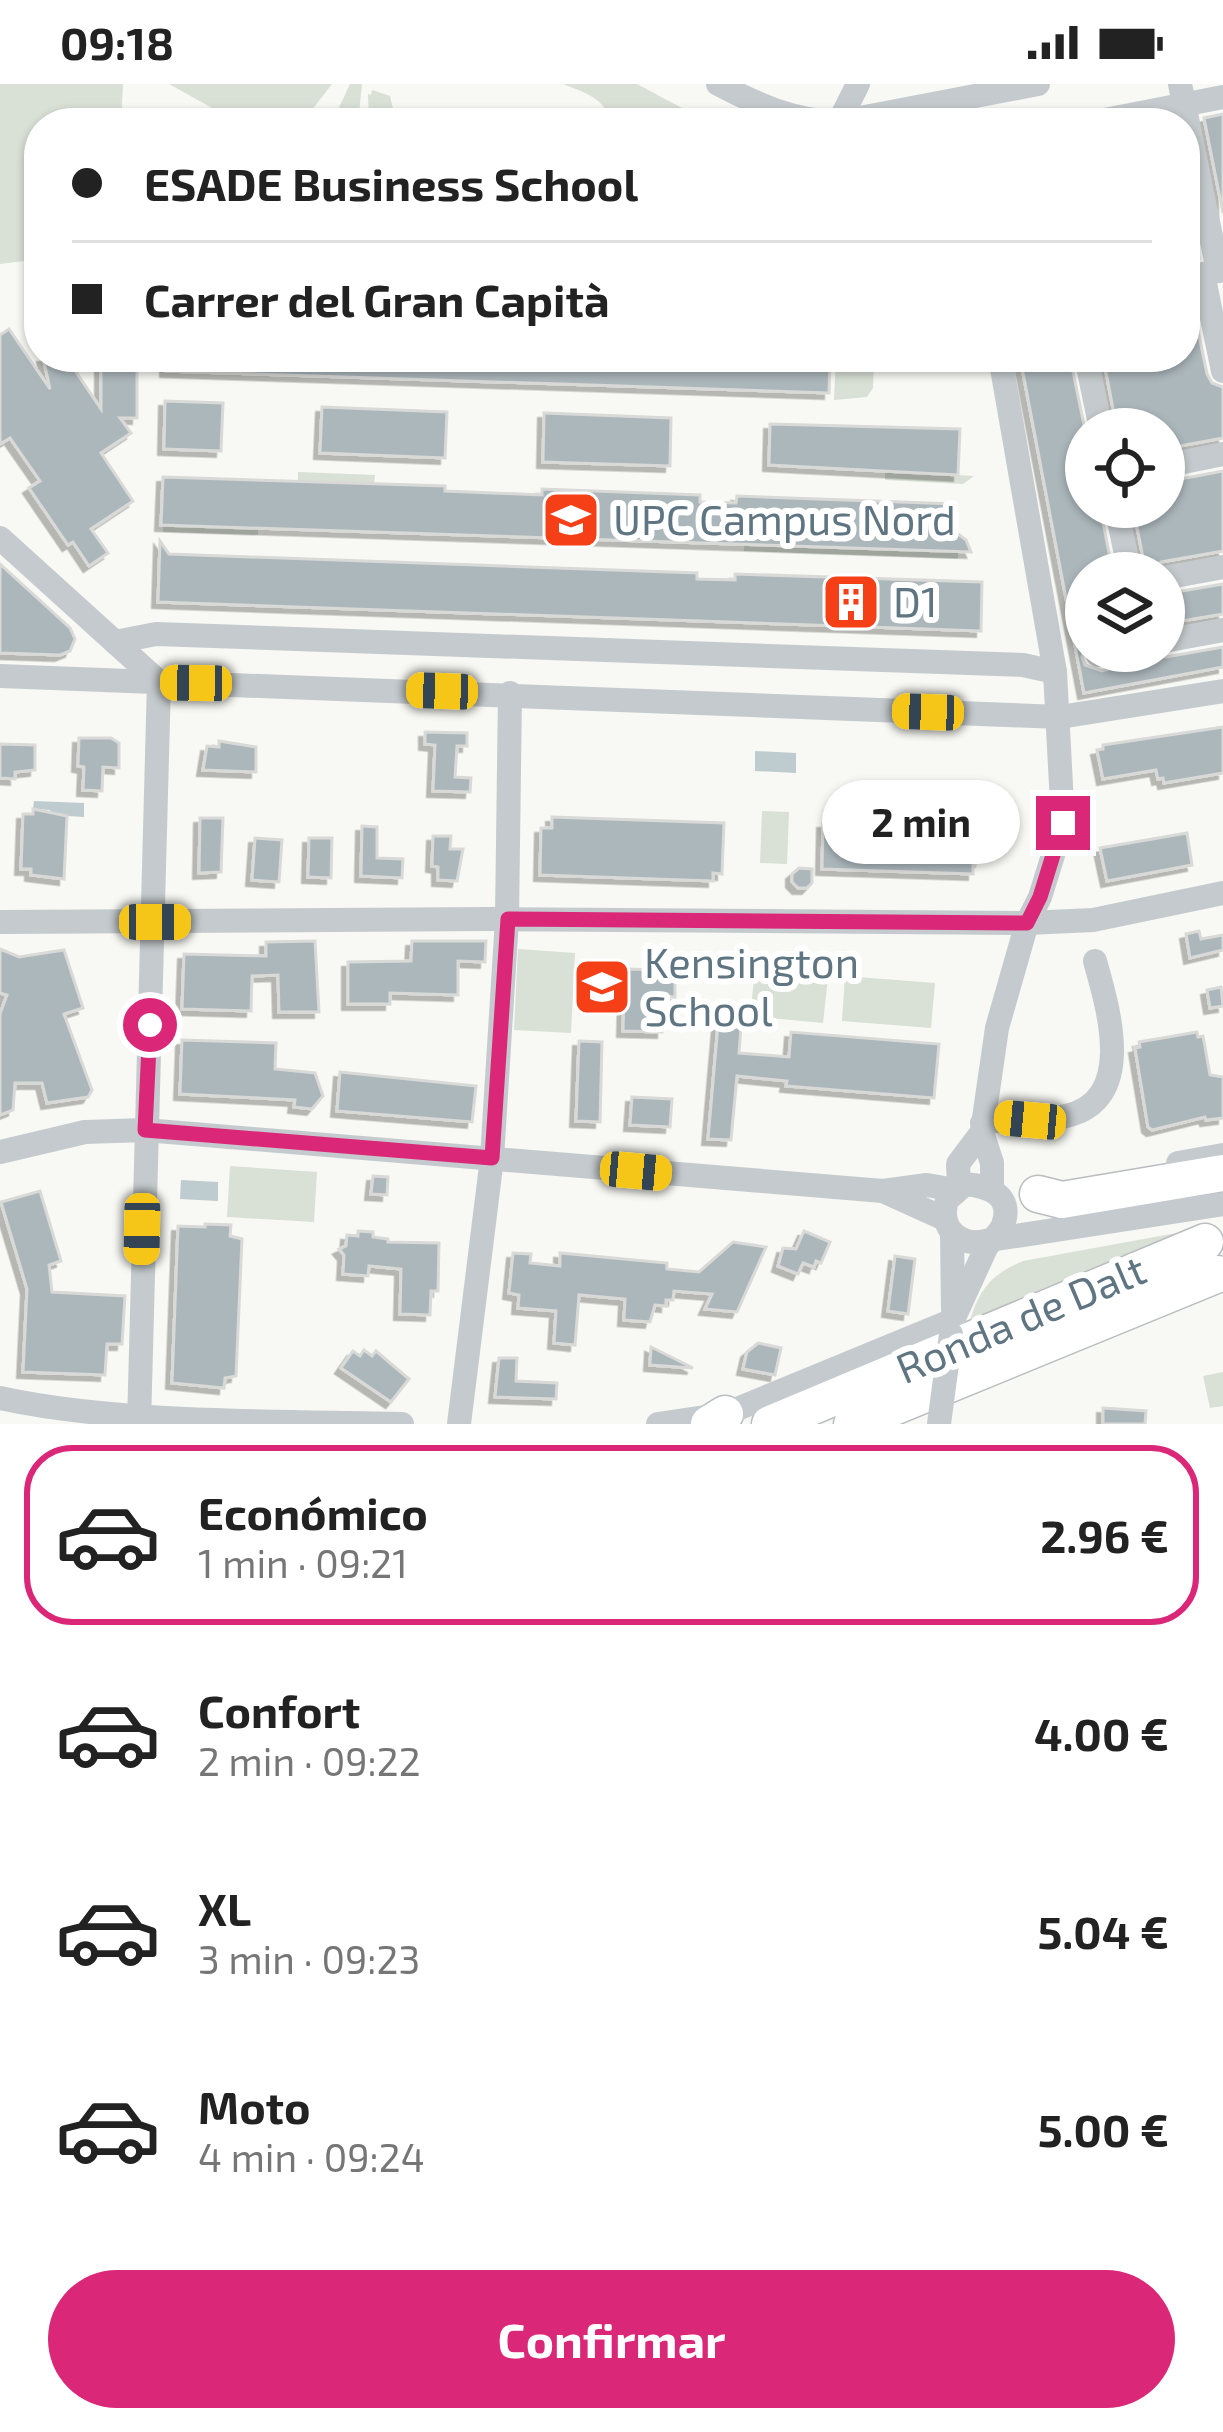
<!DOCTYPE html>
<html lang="es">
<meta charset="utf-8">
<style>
body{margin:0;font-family:"Exo 2",sans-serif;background:#f6f6f6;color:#222;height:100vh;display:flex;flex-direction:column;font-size:45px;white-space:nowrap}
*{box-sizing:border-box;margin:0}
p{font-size:39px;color:#767676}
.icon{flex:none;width:66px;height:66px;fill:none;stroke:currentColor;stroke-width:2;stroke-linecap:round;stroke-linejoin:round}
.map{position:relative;height:1340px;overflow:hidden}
.details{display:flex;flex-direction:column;background:#fff;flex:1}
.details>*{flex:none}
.hud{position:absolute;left:24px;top:24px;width:1176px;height:264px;border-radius:48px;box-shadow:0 3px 9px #0004;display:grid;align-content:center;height:264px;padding:0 48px;background:#fff}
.controls{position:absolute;left:1065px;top:324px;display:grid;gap:24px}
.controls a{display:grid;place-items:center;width:120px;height:120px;border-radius:50%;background:#fff;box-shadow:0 3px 9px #0004;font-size:60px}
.end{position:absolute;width:54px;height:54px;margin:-27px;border:15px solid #db2777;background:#fff;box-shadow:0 0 0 6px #fff}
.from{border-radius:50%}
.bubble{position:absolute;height:84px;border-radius:42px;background:#fff;box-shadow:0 3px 9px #0004;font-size:39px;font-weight:700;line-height:84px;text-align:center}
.car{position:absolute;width:36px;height:72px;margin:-36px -18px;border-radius:15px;box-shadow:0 0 9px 3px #0007;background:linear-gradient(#f5c518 24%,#345 0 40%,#f5c518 0 76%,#345 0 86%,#f5c518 0)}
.hud b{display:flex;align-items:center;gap:42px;height:114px;font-size:45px}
.hud b+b{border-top:3px solid #e0e0e0}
.hud i{width:30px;height:30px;background:#222}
ul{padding:21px 0 0;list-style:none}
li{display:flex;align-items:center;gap:36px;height:180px;margin:0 24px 18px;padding:0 24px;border:6px solid transparent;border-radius:48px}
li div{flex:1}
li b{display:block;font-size:45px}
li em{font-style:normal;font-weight:700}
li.on{border-color:#db2777}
li>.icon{width:108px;height:108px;stroke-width:1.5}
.primary-button{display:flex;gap:24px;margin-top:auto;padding:24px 48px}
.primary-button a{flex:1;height:138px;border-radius:72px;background:#db2777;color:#fff;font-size:48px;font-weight:700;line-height:138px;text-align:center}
.status{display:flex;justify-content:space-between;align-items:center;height:84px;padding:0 60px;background:#fff;direction:ltr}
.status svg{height:33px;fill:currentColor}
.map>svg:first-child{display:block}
.green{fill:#d9e0d5}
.water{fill:#becbcf}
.building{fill:#acb7bc;stroke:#d9d9d7;stroke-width:3;filter:url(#shadow)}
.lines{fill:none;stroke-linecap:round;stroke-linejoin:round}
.highway-casing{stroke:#b9bdc0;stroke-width:39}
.minor{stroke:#c4cacd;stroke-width:24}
.highway{stroke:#fff;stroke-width:36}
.minor-bridge{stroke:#c4cacd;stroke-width:24}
.route{stroke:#db2777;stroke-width:15}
.labels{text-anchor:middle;stroke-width:12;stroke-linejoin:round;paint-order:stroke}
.poi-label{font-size:42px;fill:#5f7582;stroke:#fff;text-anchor:start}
.street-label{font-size:42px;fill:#5f7582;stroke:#fff}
</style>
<div class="status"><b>09:18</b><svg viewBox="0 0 49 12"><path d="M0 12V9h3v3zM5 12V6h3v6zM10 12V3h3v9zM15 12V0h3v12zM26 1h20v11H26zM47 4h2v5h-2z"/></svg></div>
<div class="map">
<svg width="1223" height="1340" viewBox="0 0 1223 1340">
<defs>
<filter id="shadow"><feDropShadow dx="-5.5" dy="5.5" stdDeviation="0" flood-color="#0004"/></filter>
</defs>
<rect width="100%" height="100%" fill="#f8f8f4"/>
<g class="green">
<path d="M 0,0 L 123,0 L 121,39 L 39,39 L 39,175 L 0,180 Z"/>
<path d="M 169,0 L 332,0 L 311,27 L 239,39 Z"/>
<path d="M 350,0 L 362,0 L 358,39 L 301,39 L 335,32 Z"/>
<path d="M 563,0 L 637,0 L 710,39 L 610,39 C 608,15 583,8 563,0 Z"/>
<path d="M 372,6 L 390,12 L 395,33 L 389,39 L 369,39 L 368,10 L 371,11 Z"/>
<path d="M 836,273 L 870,273 L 874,277 L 873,304 L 867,313 L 834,316 Z"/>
<path d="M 885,387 L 974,392 L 963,400 L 885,396 Z"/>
<path d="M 298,388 L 375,391 L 374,400 L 298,397 Z"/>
<path d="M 163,441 L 258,444 L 258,451 L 163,448 Z"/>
<path d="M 744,460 L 958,468 L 958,475 L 744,467 Z"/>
<path d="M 762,727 L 789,728 L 787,780 L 760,779 Z"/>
<path d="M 518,865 L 575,869 L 571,949 L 514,946 Z"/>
<path d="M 755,887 L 828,894 L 823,939 L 750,932 Z"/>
<path d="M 845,892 L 935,899 L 931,944 L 842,937 Z"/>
<path d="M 230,1082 L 317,1088 L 314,1138 L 227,1133 Z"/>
<path d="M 1182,1148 L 1182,1152 L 969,1240 C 978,1207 991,1190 1023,1177 Z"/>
<path d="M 1223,1288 L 1223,1322 L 1210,1324 L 1203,1292 Z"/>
</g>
<g class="water">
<path d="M 755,667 L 796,669 L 796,689 L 755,687 Z"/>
<path d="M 34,717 L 84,719 L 84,733 L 51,731 L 50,726 L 33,725 Z"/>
<path d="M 181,1096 L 218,1098 L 218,1117 L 180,1115 Z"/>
</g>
<g class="building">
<path d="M 1223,30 L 1223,129 L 1204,34 Z"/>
<path d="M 1185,107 L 1199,174 L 1188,184 L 1187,193 L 1207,290 L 1212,299 L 1223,303 L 1223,354 L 1164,365 L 1164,345 L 1117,345 L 1103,273 L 1185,273 Z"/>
<path d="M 9,245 L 50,305 L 43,273 L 66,273 L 101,325 L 101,273 L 137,273 L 137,334 L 120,334 L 131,349 L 101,369 L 133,417 L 91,445 L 108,469 L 89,482 L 73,458 L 68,461 L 29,404 L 40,397 L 10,354 L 0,360 L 0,251 Z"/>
<path d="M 166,273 L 830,273 L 829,309 L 166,287 Z"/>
<path d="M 1020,273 L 1070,273 L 1086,351 L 1086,423 L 1100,423 L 1113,489 L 1086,489 L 1086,560 L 1082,573 L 1085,581 L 1102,587 L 1126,580 L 1132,567 L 1151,567 L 1166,573 L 1223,563 L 1223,583 L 1084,609 Z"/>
<path d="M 165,317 L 223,319 L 221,367 L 164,365 Z"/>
<path d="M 322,323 L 447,328 L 445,374 L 320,369 Z"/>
<path d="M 544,329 L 671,334 L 670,382 L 543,378 Z"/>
<path d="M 770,340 L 960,345 L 958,391 L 769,381 Z"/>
<path d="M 1223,387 L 1223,467 L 1161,478 L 1146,489 L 1133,423 L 1164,423 L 1164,398 Z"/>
<path d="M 163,393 L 445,402 L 445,407 L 542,411 L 542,405 L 700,411 L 700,418 L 736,419 L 737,412 L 955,420 L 954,447 L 966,456 L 971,468 L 161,441 Z"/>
<path d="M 160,457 L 169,470 L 697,489 L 697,495 L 735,496 L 735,490 L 982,498 L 981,547 L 158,518 Z"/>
<path d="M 0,480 L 70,544 L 75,555 L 70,567 L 60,571 L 0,569 Z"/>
<path d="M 1223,500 L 1223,530 L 1164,540 L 1164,510 Z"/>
<path d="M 1223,643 L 1223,689 L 1164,699 L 1163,694 L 1158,695 L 1156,686 L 1103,695 L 1097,666 L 1103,665 L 1103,661 Z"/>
<path d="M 425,648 L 467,649 L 467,662 L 457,662 L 455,693 L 471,694 L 470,708 L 433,707 L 435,661 L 425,660 Z"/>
<path d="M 79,654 L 111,654 L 119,659 L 119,684 L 103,683 L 102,707 L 83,706 L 84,683 L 78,682 Z"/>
<path d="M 219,657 L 256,663 L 256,688 L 203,686 L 207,662 L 219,663 Z"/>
<path d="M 0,660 L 35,661 L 35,686 L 15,688 L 15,695 L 0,694 Z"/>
<path d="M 33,725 L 67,732 L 64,795 L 31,791 L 31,785 L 21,785 L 23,730 L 33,730 Z"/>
<path d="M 834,727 L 971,732 L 971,744 L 980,744 L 980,777 L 973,781 L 973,790 L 822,785 L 823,739 L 833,739 Z"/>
<path d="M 552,733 L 724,739 L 722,790 L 713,789 L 713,797 L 540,791 L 541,744 L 552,744 Z"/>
<path d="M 200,734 L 223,734 L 221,788 L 199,789 Z"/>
<path d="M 362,742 L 377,743 L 377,774 L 403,775 L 402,794 L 361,792 Z"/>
<path d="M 1187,749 L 1192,781 L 1107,797 L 1100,764 Z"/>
<path d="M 433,752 L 451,752 L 450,765 L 463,765 L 457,797 L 438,796 L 438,783 L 432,782 Z"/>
<path d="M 255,754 L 282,756 L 279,798 L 252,796 Z"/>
<path d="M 309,754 L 332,754 L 331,794 L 308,793 Z"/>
<path d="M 799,784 L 812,785 L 812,799 L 807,804 L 798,804 L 792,798 L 792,790 Z"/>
<path d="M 1199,847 L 1201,855 L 1223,851 L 1223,866 L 1190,874 L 1186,850 Z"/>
<path d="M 315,857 L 319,928 L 279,928 L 278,891 L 252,892 L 251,927 L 182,925 L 184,870 L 266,872 L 266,858 Z"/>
<path d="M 412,857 L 486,857 L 485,878 L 458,877 L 458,911 L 390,909 L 390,920 L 348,920 L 348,878 L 411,877 Z"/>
<path d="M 0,865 L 19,873 L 64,866 L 83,924 L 64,930 L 92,1006 L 88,1013 L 47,1019 L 42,999 L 15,999 L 13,1026 L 0,1031 L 0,930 L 7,911 L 0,909 Z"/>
<path d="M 625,885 L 663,886 L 663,891 L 675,892 L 675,913 L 663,912 L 662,948 L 623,947 L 624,911 L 590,910 L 590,889 L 625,890 Z"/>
<path d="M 1221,903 L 1223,922 L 1210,924 L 1207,906 Z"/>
<path d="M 719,929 L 742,931 L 739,969 L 789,973 L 791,948 L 939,960 L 934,1014 L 786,1002 L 787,997 L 737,992 L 731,1056 L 708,1055 Z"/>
<path d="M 1197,948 L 1198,953 L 1203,952 L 1210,991 L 1223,993 L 1223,1034 L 1206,1036 L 1205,1033 L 1152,1046 L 1148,1043 L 1135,964 L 1140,963 L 1139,958 Z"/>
<path d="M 182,956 L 276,959 L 275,985 L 315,989 L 323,1012 L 312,1025 L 294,1023 L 295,1016 L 180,1010 Z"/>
<path d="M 579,957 L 602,958 L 600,1038 L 576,1037 Z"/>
<path d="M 340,988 L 476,1002 L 472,1038 L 337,1027 Z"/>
<path d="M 632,1013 L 672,1015 L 670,1043 L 630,1041 Z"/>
<path d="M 373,1092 L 388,1093 L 387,1111 L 371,1110 Z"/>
<path d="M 40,1107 L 61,1177 L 49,1181 L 52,1208 L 125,1212 L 122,1260 L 107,1260 L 105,1291 L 23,1288 L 27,1205 L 1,1118 Z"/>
<path d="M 205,1140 L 231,1141 L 230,1152 L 242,1155 L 236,1292 L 225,1294 L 224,1304 L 172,1299 L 178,1142 L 205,1143 Z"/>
<path d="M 358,1147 L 373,1148 L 373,1153 L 388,1155 L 388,1158 L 439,1159 L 438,1207 L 431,1207 L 430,1231 L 400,1230 L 401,1185 L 369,1182 L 368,1192 L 343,1190 L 344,1171 L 339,1165 L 346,1162 L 347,1151 L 358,1152 Z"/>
<path d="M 804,1147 L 830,1158 L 821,1179 L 816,1177 L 814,1183 L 803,1179 L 798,1190 L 778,1182 L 783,1164 L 796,1165 Z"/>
<path d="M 733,1158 L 766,1163 L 737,1228 L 705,1225 L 712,1210 L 674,1207 L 673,1216 L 666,1216 L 666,1222 L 655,1221 L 650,1238 L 624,1236 L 625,1215 L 579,1211 L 575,1261 L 554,1259 L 556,1227 L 518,1224 L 519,1211 L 509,1209 L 513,1169 L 531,1170 L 530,1179 L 560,1182 L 560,1169 L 667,1179 L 667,1185 L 699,1188 Z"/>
<path d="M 895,1172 L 915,1175 L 908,1230 L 888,1227 Z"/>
<path d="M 758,1259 L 781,1264 L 775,1291 L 743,1285 L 747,1268 Z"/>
<path d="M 651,1263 L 693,1284 L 650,1281 Z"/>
<path d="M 364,1266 L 372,1272 L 376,1267 L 409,1295 L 391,1318 L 341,1284 L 353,1267 L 360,1272 Z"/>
<path d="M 499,1274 L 517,1274 L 516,1297 L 557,1299 L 556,1315 L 495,1313 Z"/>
<path d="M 1103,1324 L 1146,1327 L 1145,1340 L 1103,1340 Z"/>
</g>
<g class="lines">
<g class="highway-casing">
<g id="highway">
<path d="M 1038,1110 L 1062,1116 L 1223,1089"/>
<path d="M 709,1340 L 725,1330"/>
<path d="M 770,1340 L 1205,1158"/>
<path d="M 852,1340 L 1218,1190"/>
</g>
</g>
<g class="minor">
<path d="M 718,0 C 758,21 793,37 839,38 L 1038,0"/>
<path d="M 1180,0 L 1218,187"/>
<path d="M 839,38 L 858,0"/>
<path d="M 1089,39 L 1223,13"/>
<path d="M 1223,186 L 1203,190 L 1223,287"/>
<path d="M 1086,273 L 1101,345"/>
<path d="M 1164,382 L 1223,370"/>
<path d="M 1116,423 L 1130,489"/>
<path d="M 0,454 L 159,598"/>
<path d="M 1164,494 L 1223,483"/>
<path d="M 1164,557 L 1223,546"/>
<path d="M 115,558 L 156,550 L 1023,581 L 1055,588"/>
<path d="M 1098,571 L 1116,567"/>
<path d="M 0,592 L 1060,633 L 1223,607"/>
<path d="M 0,838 L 491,835 L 1027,839 L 1093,836 L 1223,809"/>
<path d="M 982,1039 C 1010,1033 1038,1038 1066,1032 C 1136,1016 1109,927 1095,877"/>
<path d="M 0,1068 L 85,1048 L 145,1046 L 883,1107 L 927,1101 L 955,1106"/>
<path d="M 1178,1079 L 1223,1071"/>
<path d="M 959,1104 L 958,1080 L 982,1048"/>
<path d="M 992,1104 L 992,1079 L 982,1048 L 997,944 L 1027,839 L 1040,813 L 1063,739 L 1055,588 L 1000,273"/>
<path d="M 883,1107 L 945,1135"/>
<path d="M 952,1149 L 953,1225"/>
<path d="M 953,1236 C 964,1212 975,1188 986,1164 C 991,1155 999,1151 1003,1141 C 1014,1111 988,1102 965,1100 L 947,1116 C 938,1145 961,1165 990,1156 L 1223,1120"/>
<path d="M 0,1314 C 118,1340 279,1337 402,1340"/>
<path d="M 139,1340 L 159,598"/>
<path d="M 459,1340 L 492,1074 L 507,835 L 510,609"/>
<path d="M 658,1340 L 725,1330 L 953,1236"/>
</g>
<use href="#highway" class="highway"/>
<path class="minor-bridge" d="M 939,1340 L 951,1250"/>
</g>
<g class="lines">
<path class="route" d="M 150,941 L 145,1046 L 492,1074 L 508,835 L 1027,839 L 1040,813 L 1063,739"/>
</g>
<defs>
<g id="university-square" transform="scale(3)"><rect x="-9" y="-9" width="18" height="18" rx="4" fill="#f53f17" stroke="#fff"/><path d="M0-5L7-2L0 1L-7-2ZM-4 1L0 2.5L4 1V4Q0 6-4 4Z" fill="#fff"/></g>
<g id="building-square" transform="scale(3)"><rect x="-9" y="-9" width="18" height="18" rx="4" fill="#f53f17" stroke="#fff"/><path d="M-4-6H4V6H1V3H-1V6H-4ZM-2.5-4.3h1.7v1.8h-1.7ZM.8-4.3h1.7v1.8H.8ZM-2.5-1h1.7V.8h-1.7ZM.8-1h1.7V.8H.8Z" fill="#fff"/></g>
<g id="school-square" transform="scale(3)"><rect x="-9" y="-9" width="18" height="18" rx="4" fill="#f53f17" stroke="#fff"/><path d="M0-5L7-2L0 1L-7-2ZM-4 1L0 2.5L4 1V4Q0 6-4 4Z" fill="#fff"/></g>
</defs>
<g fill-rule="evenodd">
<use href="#university-square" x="571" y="436"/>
<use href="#building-square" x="851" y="518"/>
<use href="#school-square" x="602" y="903"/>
</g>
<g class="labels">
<g class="poi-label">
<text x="613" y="451">UPC Campus Nord</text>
<text x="893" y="533">D1</text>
<text x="644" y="894">Kensington<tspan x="644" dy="48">School</tspan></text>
</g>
<g class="street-label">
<text transform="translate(1021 1235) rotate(-23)" y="15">Ronda de Dalt</text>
</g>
</g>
</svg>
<div class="controls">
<a><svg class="icon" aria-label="locate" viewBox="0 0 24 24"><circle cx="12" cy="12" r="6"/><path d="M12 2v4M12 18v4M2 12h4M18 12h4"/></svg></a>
<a><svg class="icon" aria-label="layers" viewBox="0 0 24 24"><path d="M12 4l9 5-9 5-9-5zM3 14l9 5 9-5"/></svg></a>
</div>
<i class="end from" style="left:150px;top:941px"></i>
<i class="end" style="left:1063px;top:739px"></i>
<div class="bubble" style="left:822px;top:696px;width:198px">2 min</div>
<i class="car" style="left:196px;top:599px;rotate:271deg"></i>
<i class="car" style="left:442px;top:607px;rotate:272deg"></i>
<i class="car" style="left:928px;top:628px;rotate:272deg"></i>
<i class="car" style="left:155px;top:838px;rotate:90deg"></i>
<i class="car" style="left:1030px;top:1036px;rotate:275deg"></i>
<i class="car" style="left:636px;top:1087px;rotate:95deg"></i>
<i class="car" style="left:142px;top:1145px;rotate:181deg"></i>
<div class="hud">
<b><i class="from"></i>ESADE Business School</b>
<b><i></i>Carrer del Gran Capità</b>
</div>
</div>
<section class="details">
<ul>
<li class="on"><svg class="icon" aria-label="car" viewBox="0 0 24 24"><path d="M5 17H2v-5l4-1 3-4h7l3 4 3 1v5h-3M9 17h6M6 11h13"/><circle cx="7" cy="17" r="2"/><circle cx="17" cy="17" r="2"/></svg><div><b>Económico</b><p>1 min · 09:21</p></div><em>2.96 €</em></li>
<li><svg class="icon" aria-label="car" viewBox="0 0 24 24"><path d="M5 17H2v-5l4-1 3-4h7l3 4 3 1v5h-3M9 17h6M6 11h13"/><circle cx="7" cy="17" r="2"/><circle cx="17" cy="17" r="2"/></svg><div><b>Confort</b><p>2 min · 09:22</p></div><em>4.00 €</em></li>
<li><svg class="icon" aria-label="car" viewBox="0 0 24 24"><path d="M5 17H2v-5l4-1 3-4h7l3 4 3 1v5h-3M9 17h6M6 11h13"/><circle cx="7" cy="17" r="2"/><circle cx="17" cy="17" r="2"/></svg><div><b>XL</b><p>3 min · 09:23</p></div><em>5.04 €</em></li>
<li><svg class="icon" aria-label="car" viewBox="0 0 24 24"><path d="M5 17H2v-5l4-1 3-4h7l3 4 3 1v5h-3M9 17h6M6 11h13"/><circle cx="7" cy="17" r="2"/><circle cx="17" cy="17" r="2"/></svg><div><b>Moto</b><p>4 min · 09:24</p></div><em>5.00 €</em></li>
</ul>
<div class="primary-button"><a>Confirmar</a></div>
</section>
